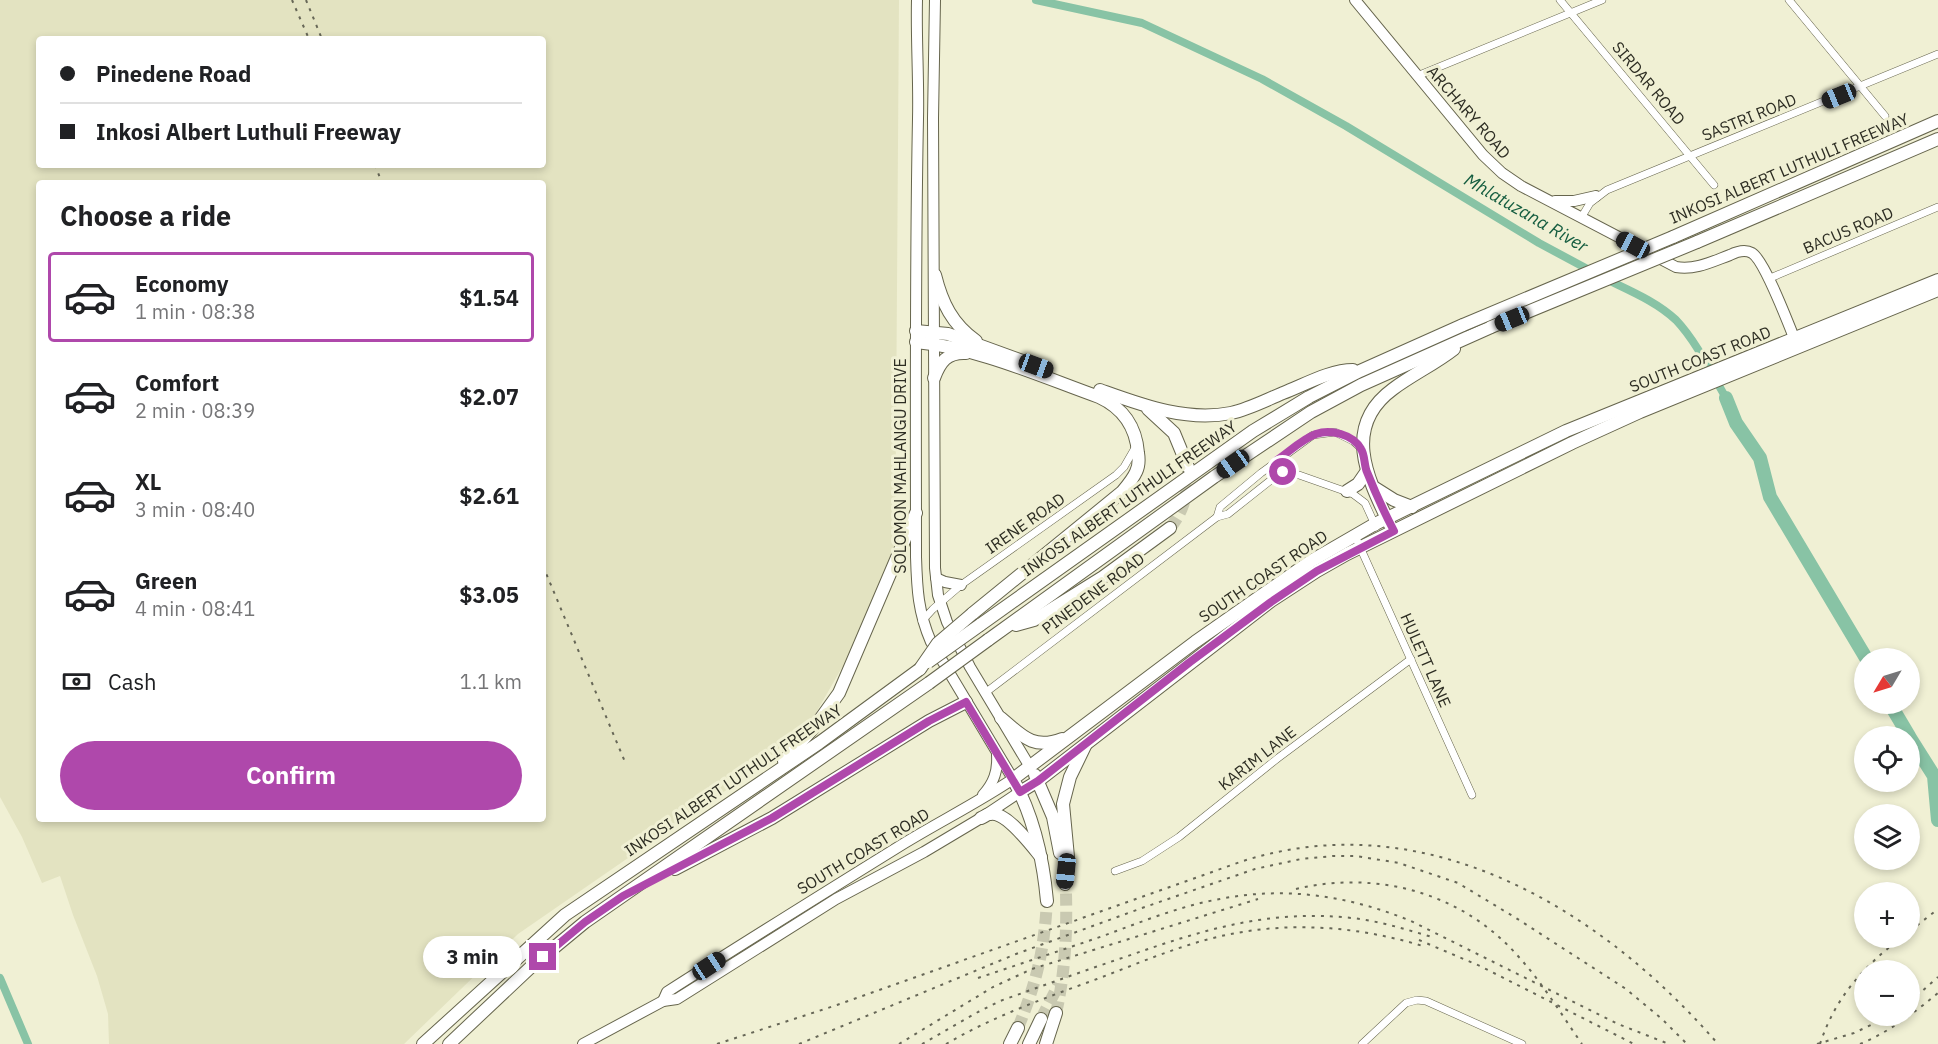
<!DOCTYPE html>
<meta charset="utf-8">
<style>
body{margin:0;font-family:"IBM Plex Sans",sans-serif;background:#f2f2f2;color:#202124;height:100vh;display:flex;flex-direction:column;font-size:22px;white-space:nowrap}
*{box-sizing:border-box;margin:0}
p{font-size:20px;color:#757577}
.icon{flex:none;width:33px;height:33px;fill:none;stroke:currentColor;stroke-width:2;stroke-linecap:round;stroke-linejoin:round}
.map{position:relative;flex:1;overflow:hidden}
.side{position:absolute;left:36px;top:180px;width:510px;height:642px;display:flex;flex-direction:column;background:#fff;border-radius:6px;box-shadow:0 3px 9px #0003}
.side>*{flex:none}
.guide{position:absolute;left:36px;top:36px;width:510px;height:132px;border-radius:6px;box-shadow:0 3px 9px #0003;display:grid;align-content:center;height:132px;padding:0 24px;background:#fff}
.needle{width:39px;rotate:232deg}
.tools{position:absolute;left:1854px;top:648px;display:grid;gap:12px}
.tools a{display:grid;place-items:center;width:66px;height:66px;border-radius:50%;background:#fff;box-shadow:0 3px 9px #0003;font-size:30px}
.end{position:absolute;width:27px;height:27px;margin:-14px;border:8px solid #af48ab;background:#fff;box-shadow:0 0 0 3px #fff}
.from{border-radius:50%}
.bubble{position:absolute;height:42px;border-radius:21px;background:#fff;box-shadow:0 3px 9px #0003;font-size:20px;font-weight:800;line-height:42px;text-align:center}
.car{position:absolute;width:18px;height:36px;margin:-18px -9px;border-radius:8px;box-shadow:0 0 4px 2px #0007;background:linear-gradient(#222 24%,#8ab4d8 0 40%,#222 0 76%,#8ab4d8 0 86%,#222 0)}
.guide b{display:flex;align-items:center;gap:21px;height:57px;font-size:22px}
.guide b+b{border-top:2px solid #e0e0e0}
.guide i{width:15px;height:15px;background:#202124}
ul{padding:0;list-style:none}
li{display:flex;align-items:center;gap:18px;height:90px;margin:0 12px 9px;padding:0 12px;border:3px solid transparent;border-radius:6px}
li div{flex:1}
li b{display:block;font-size:22px}
li em{font-style:normal;font-weight:800}
li.selected{border-color:#af48ab}
li>.icon{width:54px;height:54px;stroke-width:1.5}
h2{padding:0 24px;font-size:27px;line-height:72px}
.pay{display:flex;align-items:center;gap:15px;height:66px;padding:0 24px;font-size:22px}
.pay p{margin-inline-start:auto}
.cta{display:flex;gap:12px;margin-top:auto;padding:12px 24px}
.cta a{flex:1;height:69px;border-radius:36px;background:#af48ab;color:#fff;font-size:24px;font-weight:800;line-height:69px;text-align:center}
.map>svg:first-child{display:block}
.built{fill:#e3e3c1;fill-rule:evenodd}
.lines{fill:none;stroke-linecap:round;stroke-linejoin:round}
.canal{stroke:#88c3a5;stroke-width:8}
.river{stroke:#88c3a5;stroke-width:14}
.highway-tunnel{stroke:#c9c9b1;stroke-width:12;stroke-dasharray:12 6;stroke-linecap:butt}
.street-casing{stroke:#66654d;stroke-width:8}
.secondary-casing{stroke:#66654d;stroke-width:12}
.highway-casing{stroke:#66654d;stroke-width:14}
.street{stroke:#fff;stroke-width:7}
.secondary{stroke:#fff;stroke-width:10}
.highway{stroke:#fff;stroke-width:12}
.rail{stroke:#676757;stroke-width:2;stroke-dasharray:3 6;stroke-linecap:butt}
.highway-bridge-casing{stroke:#66654d;stroke-width:14;stroke-linecap:butt}
.highway-bridge{stroke:#fff;stroke-width:12}
.route{stroke:#af48ab;stroke-width:8}
.labels{text-anchor:middle;stroke-width:6;stroke-linejoin:round;paint-order:stroke}
.street-label{font-size:16px;fill:#2d2d23;stroke:#f0f0d4}
.water-label{font-size:18px;font-style:italic;fill:#155d40;stroke:#f0f0d4}
</style>
<div class="map">
<svg width="1938" height="1044" viewBox="0 0 1938 1044">
<rect width="100%" height="100%" fill="#f0f0d4"/>
<path class="built" d="M 0,0 L 899,0 L 895,575 L 813,718 L 754,771 L 518,934 L 404,1044 L 109,1044 L 108,1014 L 97,976 L 73,915 L 60,876 L 42,883 L 22,837 L 0,797 ZM 39,39 L 543,39 L 543,165 L 39,165 ZM 39,183 L 543,183 L 543,819 L 39,819 Z"/>
<g class="lines">
<g class="canal">
<path d="M 1036,0 L 1142,23 L 1262,79 L 1346,126 L 1539,243 L 1593,272"/>
<path d="M 1604,278 C 1628,290 1656,301 1676,320 C 1696,341 1712,374 1726,398"/>
<path d="M 0,978 L 28,1044"/>
</g>
<g class="river">
<path d="M 1726,398 L 1736,423 L 1760,458 L 1770,497 L 1866,658"/>
<path d="M 1890,704 L 1909,736"/>
<path d="M 1910,738 L 1934,776 L 1938,820"/>
</g>
<g class="highway-tunnel">
<path d="M 1170,528 C 1185,510 1188,491 1188,469"/>
<path d="M 1056,1013 C 1065,974 1067,933 1066,893"/>
<path d="M 1041,1019 L 1059,984"/>
<path d="M 1018,1028 C 1037,981 1044,951 1047,901"/>
</g>
<g class="street-casing">
<g id="street">
<path d="M 1560,0 L 1714,185"/>
<path d="M 1789,0 L 1885,116"/>
<path d="M 1417,76 L 1602,0"/>
<path d="M 1581,218 L 1590,203 L 1607,190 L 1938,54"/>
<path d="M 1768,279 L 1938,207"/>
<path d="M 1217,517 L 1220,507 L 1261,473 L 1313,435 L 1335,432 L 1353,441 L 1362,449"/>
<path d="M 1355,536 L 1472,795"/>
<path d="M 922,621 L 933,609 L 961,585 L 1116,475 L 1124,467 L 1135,448"/>
<path d="M 985,693 L 1217,517 L 1228,514 L 1276,476 L 1286,474 L 1299,475 L 1353,494 L 1365,503 L 1376,527"/>
<path d="M 1115,871 L 1142,861 L 1179,837 L 1278,758 L 1411,659"/>
<path d="M 1362,1044 L 1406,1003 L 1417,1000 L 1426,1001 L 1522,1044"/>
</g>
</g>
<g class="secondary-casing">
<g id="secondary">
<path d="M 935,0 L 933,118 L 935,568 L 938,595 L 947,622 L 970,667 L 1030,767"/>
<path d="M 1355,0 L 1483,155 L 1502,173 L 1521,186 L 1676,267 C 1696,270 1711,262 1730,255 C 1736,252 1745,249 1752,253 C 1765,261 1790,328 1797,345"/>
<path d="M 1555,201 L 1574,201 L 1596,196"/>
<path d="M 936,578 L 945,582 L 961,585"/>
<path d="M 983,795 C 994,783 998,771 997,755"/>
<path d="M 663,1001 L 667,992 C 745,942 824,893 903,844 C 939,822 977,803 1013,779 L 931,642 C 918,612 917,589 916,557 C 916,411 915,265 918,119 C 919,79 916,40 917,0"/>
<path d="M 583,1044 L 663,1001 L 677,999 L 836,899 L 924,852 L 981,818 L 1020,792"/>
</g>
</g>
<g class="highway-casing">
<g id="highway">
<path d="M 1673,237 L 1938,121"/>
<path d="M 1697,242 L 1938,139"/>
<path d="M 935,275 C 942,303 952,324 976,341"/>
<path d="M 916,331 L 948,334 L 1039,367"/>
<path d="M 916,342 C 979,348 1040,376 1099,397 C 1123,408 1136,426 1138,453 C 1139,459 1139,466 1136,472 C 1133,479 1127,486 1122,492 L 972,614"/>
<path d="M 934,378 C 940,362 947,352 966,353"/>
<path d="M 1100,390 C 1142,405 1186,422 1231,413 C 1249,409 1266,400 1283,393 C 1304,385 1330,370 1353,370"/>
<path d="M 1148,409 L 1174,433 L 1188,467"/>
<path d="M 1375,488 L 1394,500 L 1412,507"/>
<path d="M 1347,491 L 1358,484 L 1367,471"/>
<path d="M 1390,525 C 1368,479 1341,427 1393,389 C 1413,374 1435,364 1454,349"/>
<path d="M 980,625 L 1253,431 L 1309,397 L 1360,371 L 1463,325"/>
<path d="M 1016,625 L 1034,620 L 1103,577 L 1170,528"/>
<path d="M 988,640 L 1214,477 L 1311,412 L 1361,385 L 1491,327"/>
<path d="M 1001,718 C 1022,736 1033,750 1062,739"/>
<path d="M 784,761 L 816,725 L 839,693 L 916,513"/>
<path d="M 1035,775 L 1053,817 L 1060,853"/>
<path d="M 1020,792 L 1038,781 L 1271,601 L 1317,571 L 1347,554 L 1572,443 L 1640,412 L 1938,290"/>
<path d="M 981,818 C 984,817 987,814 990,814 C 1006,811 1032,846 1041,857"/>
<path d="M 675,869 L 772,818 L 929,721 L 966,702"/>
<path d="M 1065,884 L 1068,857 L 1063,804 L 1070,777 L 1085,746"/>
<path d="M 1047,901 C 1043,857 1034,817 1013,779 L 1195,642 L 1265,593 L 1311,561 L 1375,524 L 1566,431 L 1938,280"/>
<path d="M 423,1044 L 565,915 L 819,743 L 920,669"/>
<path d="M 449,1044 L 533,965 L 585,922 L 929,683"/>
<path d="M 1010,1044 L 1018,1028"/>
<path d="M 1029,1044 L 1041,1019"/>
<path d="M 1046,1044 L 1056,1013"/>
</g>
</g>
<use href="#street" class="street"/>
<use href="#secondary" class="secondary"/>
<use href="#highway" class="highway"/>
<g class="rail">
<path d="M 292,0 L 309,39"/>
<path d="M 306,0 L 322,39"/>
<path d="M 375,165 L 382,183"/>
<path d="M 543,566 L 625,762"/>
<path d="M 1296,889 C 1376,870 1461,892 1517,955 C 1542,982 1561,1014 1582,1044"/>
<path d="M 1910,931 L 1938,909"/>
<path d="M 1419,940 L 1480,966 L 1634,1044"/>
<path d="M 978,978 C 1020,964 1062,950 1103,936 C 1141,922 1180,906 1220,899 C 1286,886 1350,896 1411,921 L 1618,1024 L 1669,1044"/>
<path d="M 1910,1002 L 1938,977"/>
<path d="M 717,1044 L 837,1005 L 1243,861 C 1427,803 1601,909 1718,1044"/>
<path d="M 799,1044 L 1016,954 L 1142,908 L 1255,869 L 1301,859 L 1333,856 L 1356,856 L 1399,863 L 1458,883 L 1516,918 L 1626,989 L 1662,1019 L 1687,1044"/>
<path d="M 899,1044 L 993,987 L 1032,969 L 1258,899"/>
<path d="M 922,1044 L 978,1012 L 1000,1001 C 1042,986 1083,971 1125,957 C 1202,930 1269,909 1352,918 C 1379,921 1405,929 1432,937"/>
<path d="M 946,1044 C 994,1016 1045,998 1097,979 C 1134,965 1171,949 1209,939 C 1282,920 1355,925 1426,947"/>
<path d="M 1817,1044 L 1854,1033 L 1890,1016"/>
<path d="M 1820,1044 C 1835,998 1863,967 1901,938"/>
<path d="M 1860,1044 C 1889,1032 1914,1013 1938,993"/>
</g>
<g class="highway-bridge-casing">
<g id="highway-bridge">
<path d="M 1463,325 L 1673,237"/>
<path d="M 1491,327 L 1697,242"/>
<path d="M 928,662 L 980,625"/>
<path d="M 920,669 L 938,643 L 972,614"/>
<path d="M 929,683 L 988,640"/>
</g>
</g>
<use href="#highway-bridge" class="highway-bridge"/>
</g>
<g class="lines">
<path class="route" d="M 543,957 L 585,922 L 623,896 L 772,818 L 929,721 L 966,702 L 1020,792 L 1038,781 L 1190,662 L 1271,602 L 1317,571 L 1394,531 C 1384,512 1375,492 1367,472 C 1364,465 1365,455 1361,449 C 1353,434 1330,429 1316,434 C 1302,439 1289,452 1277,460 L 1279,466 L 1283,472"/>
</g>
<g class="labels">
<g class="street-label">
<text transform="translate(1649 83) rotate(50)" y="6">SIRDAR ROAD</text>
<text transform="translate(1469 112) rotate(49)" y="6">ARCHARY ROAD</text>
<text transform="translate(1749 117) rotate(-22)" y="6">SASTRI ROAD</text>
<text transform="translate(1789 168) rotate(-23)" y="6">INKOSI ALBERT LUTHULI FREEWAY</text>
<text transform="translate(1848 230) rotate(-23)" y="6">BACUS ROAD</text>
<text transform="translate(1700 359) rotate(-22)" y="6">SOUTH COAST ROAD</text>
<text transform="translate(900 466) rotate(-90)" y="6">SOLOMON MAHLANGU DRIVE</text>
<text transform="translate(1129 498) rotate(-35)" y="6">INKOSI ALBERT LUTHULI FREEWAY</text>
<text transform="translate(1025 523) rotate(-35)" y="6">IRENE ROAD</text>
<text transform="translate(1263 576) rotate(-34)" y="6">SOUTH COAST ROAD</text>
<text transform="translate(1093 593) rotate(-37)" y="6">PINEDENE ROAD</text>
<text transform="translate(1426 660) rotate(66)" y="6">HULETT LANE</text>
<text transform="translate(1257 758) rotate(-38)" y="6">KARIM LANE</text>
<text transform="translate(733 780) rotate(-34)" y="6">INKOSI ALBERT LUTHULI FREEWAY</text>
<text transform="translate(863 851) rotate(-31)" y="6">SOUTH COAST ROAD</text>
</g>
<g class="water-label">
<text transform="translate(1526 213) rotate(30)" y="6">Mhlatuzana River</text>
</g>
</g>
</svg>
<div class="tools">
<a><svg class="needle" viewBox="-14 -14 28 28"><path d="M0-13l5 13h-10z" fill="#e53935"/><path d="M0 13l5-13h-10z" fill="#757577"/></svg></a>
<a><svg class="icon" aria-label="locate" viewBox="0 0 24 24"><circle cx="12" cy="12" r="6"/><path d="M12 2v4M12 18v4M2 12h4M18 12h4"/></svg></a>
<a><svg class="icon" aria-label="layers" viewBox="0 0 24 24"><path d="M12 4l9 5-9 5-9-5zM3 14l9 5 9-5"/></svg></a>
<a>+</a>
<a>−</a>
</div>
<i class="end from" style="left:1283px;top:472px"></i>
<i class="end" style="left:543px;top:957px"></i>
<div class="bubble" style="left:423px;top:936px;width:99px">3 min</div>
<i class="car" style="left:1839px;top:96px;rotate:248deg"></i>
<i class="car" style="left:1633px;top:245px;rotate:298deg"></i>
<i class="car" style="left:1512px;top:319px;rotate:248deg"></i>
<i class="car" style="left:1036px;top:366px;rotate:110deg"></i>
<i class="car" style="left:1233px;top:464px;rotate:235deg"></i>
<i class="car" style="left:1066px;top:871px;rotate:186deg"></i>
<i class="car" style="left:709px;top:966px;rotate:57deg"></i>
<div class="guide">
<b><i class="from"></i>Pinedene Road</b>
<b><i></i>Inkosi Albert Luthuli Freeway</b>
</div>
<section class="side">
<h2>Choose a ride</h2>
<ul>
<li class="selected"><svg class="icon" aria-label="car" viewBox="0 0 24 24"><path d="M5 17H2v-5l4-1 3-4h7l3 4 3 1v5h-3M9 17h6M6 11h13"/><circle cx="7" cy="17" r="2"/><circle cx="17" cy="17" r="2"/></svg><div><b>Economy</b><p>1 min · 08:38</p></div><em>$1.54</em></li>
<li><svg class="icon" aria-label="car" viewBox="0 0 24 24"><path d="M5 17H2v-5l4-1 3-4h7l3 4 3 1v5h-3M9 17h6M6 11h13"/><circle cx="7" cy="17" r="2"/><circle cx="17" cy="17" r="2"/></svg><div><b>Comfort</b><p>2 min · 08:39</p></div><em>$2.07</em></li>
<li><svg class="icon" aria-label="car" viewBox="0 0 24 24"><path d="M5 17H2v-5l4-1 3-4h7l3 4 3 1v5h-3M9 17h6M6 11h13"/><circle cx="7" cy="17" r="2"/><circle cx="17" cy="17" r="2"/></svg><div><b>XL</b><p>3 min · 08:40</p></div><em>$2.61</em></li>
<li><svg class="icon" aria-label="car" viewBox="0 0 24 24"><path d="M5 17H2v-5l4-1 3-4h7l3 4 3 1v5h-3M9 17h6M6 11h13"/><circle cx="7" cy="17" r="2"/><circle cx="17" cy="17" r="2"/></svg><div><b>Green</b><p>4 min · 08:41</p></div><em>$3.05</em></li>
</ul>
<div class="pay"><svg class="icon" aria-label="cash" viewBox="0 0 24 24"><path d="M3 7h18v10H3z"/><circle cx="12" cy="12" r="2"/></svg>Cash<p>1.1 km</p></div>
<div class="cta"><a>Confirm</a></div>
</section>
</div>
